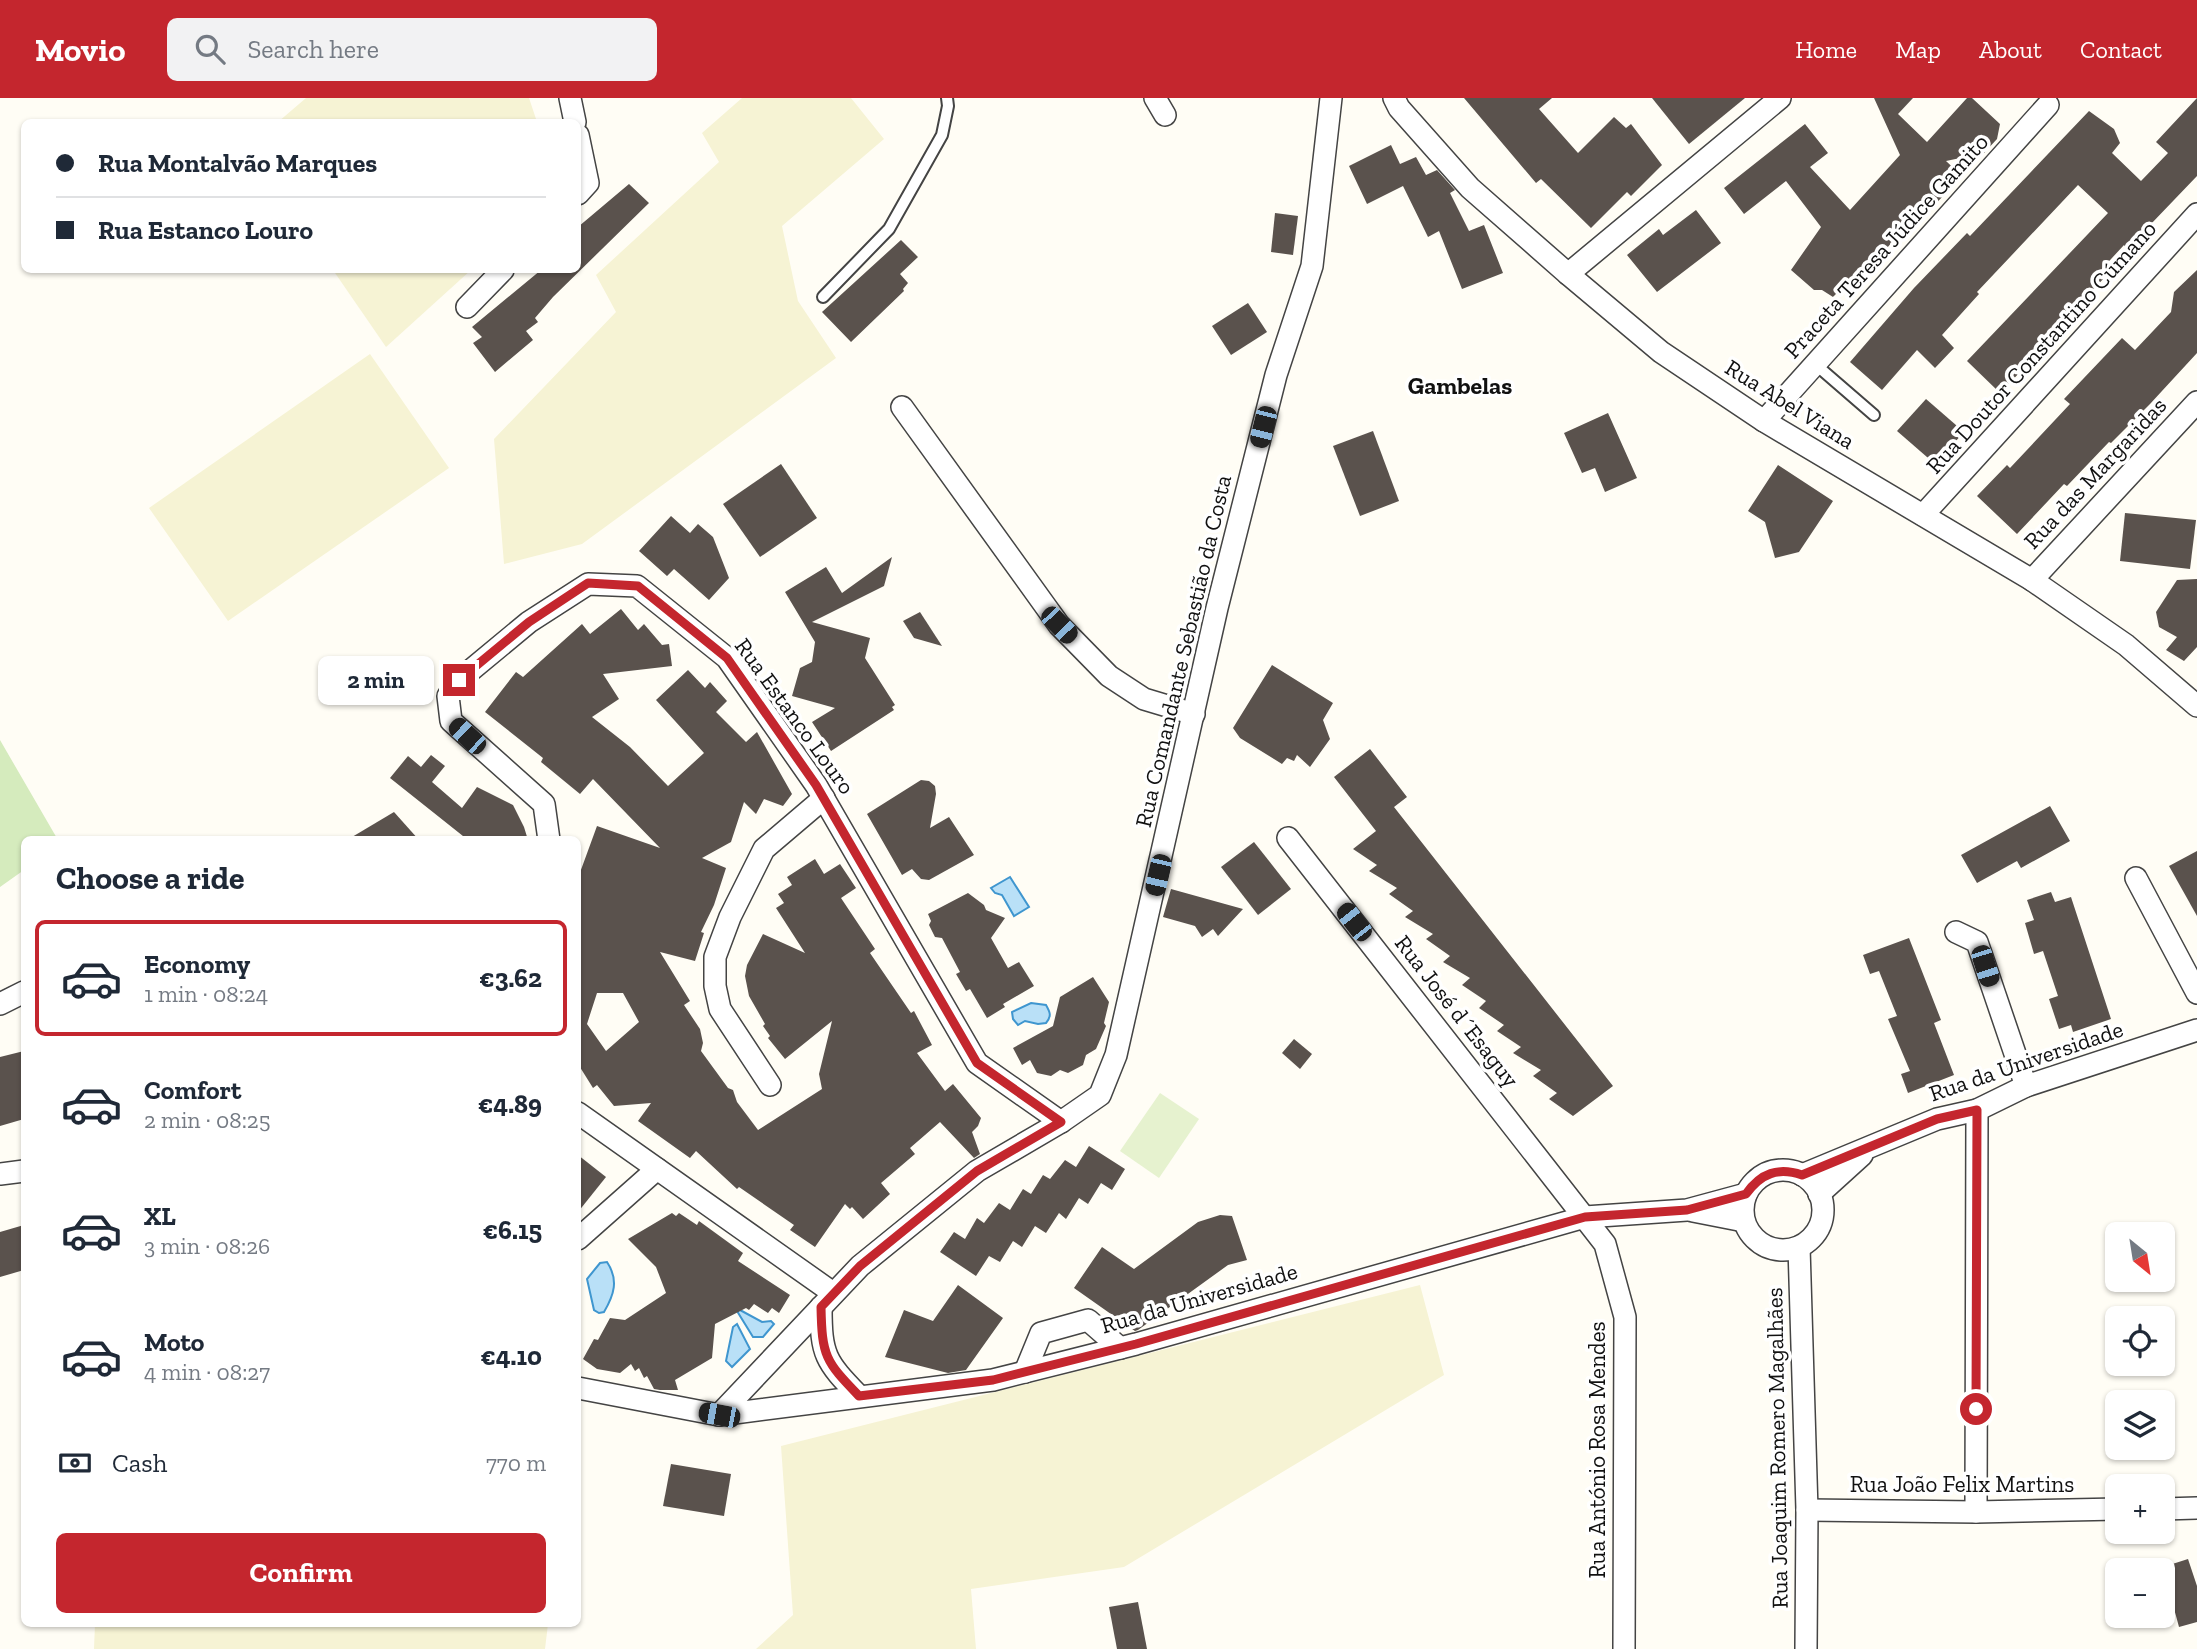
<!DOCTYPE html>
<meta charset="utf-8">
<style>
body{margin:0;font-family:"Zilla Slab",serif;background:#f2f2f3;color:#1f2937;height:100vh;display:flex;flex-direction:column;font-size:26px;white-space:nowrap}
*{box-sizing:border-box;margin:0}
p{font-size:23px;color:#747a83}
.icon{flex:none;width:38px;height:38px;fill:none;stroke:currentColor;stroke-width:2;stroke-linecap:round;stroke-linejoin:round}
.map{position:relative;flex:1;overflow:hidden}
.side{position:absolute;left:21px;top:738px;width:560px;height:791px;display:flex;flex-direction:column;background:#fff;border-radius:10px;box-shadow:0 2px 5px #0004}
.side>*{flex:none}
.banner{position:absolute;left:21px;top:21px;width:560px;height:154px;border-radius:10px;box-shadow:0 2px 5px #0004;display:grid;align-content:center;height:154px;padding:0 35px;background:#fff}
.needle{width:46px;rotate:150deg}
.buttons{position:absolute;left:2105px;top:1124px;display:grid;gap:14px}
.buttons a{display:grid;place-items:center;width:70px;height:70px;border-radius:10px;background:#fff;box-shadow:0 2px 5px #0004;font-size:35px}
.end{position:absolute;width:32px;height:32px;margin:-16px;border:9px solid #c4262e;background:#fff;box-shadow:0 0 0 4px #fff}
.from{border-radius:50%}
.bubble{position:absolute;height:49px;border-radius:10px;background:#fff;box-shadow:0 2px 5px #0004;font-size:23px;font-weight:700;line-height:49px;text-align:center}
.car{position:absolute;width:21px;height:42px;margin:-21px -10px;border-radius:9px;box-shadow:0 0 5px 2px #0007;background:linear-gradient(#222 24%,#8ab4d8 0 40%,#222 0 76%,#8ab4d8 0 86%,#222 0)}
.banner b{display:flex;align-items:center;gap:24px;height:66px;font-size:26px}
.banner b+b{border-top:2px solid #e0e1e3}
.banner i{width:18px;height:18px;background:#1f2937}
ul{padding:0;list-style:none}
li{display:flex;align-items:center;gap:21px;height:116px;margin:0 14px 10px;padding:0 21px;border:4px solid transparent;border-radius:10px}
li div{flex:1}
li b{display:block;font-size:26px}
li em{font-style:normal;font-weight:700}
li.on{border-color:#c4262e}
li>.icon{width:63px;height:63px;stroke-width:1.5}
h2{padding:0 35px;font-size:32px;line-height:84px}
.pay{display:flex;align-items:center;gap:18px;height:77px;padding:0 35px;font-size:26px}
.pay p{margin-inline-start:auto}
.cta{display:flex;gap:14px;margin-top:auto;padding:14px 35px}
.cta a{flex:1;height:80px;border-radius:10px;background:#c4262e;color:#fff;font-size:28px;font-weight:700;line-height:80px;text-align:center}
header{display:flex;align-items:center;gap:42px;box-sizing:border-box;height:98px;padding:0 35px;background:#c4262e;color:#fff}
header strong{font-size:33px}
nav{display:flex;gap:38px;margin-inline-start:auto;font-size:24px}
.search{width:490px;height:63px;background:#f2f2f3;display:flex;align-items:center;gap:18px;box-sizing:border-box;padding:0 24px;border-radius:10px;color:#747a83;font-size:26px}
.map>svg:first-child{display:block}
.farmland{fill:#f6f3d4}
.green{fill:#d5ebbd}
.pitch{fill:#e6f2cf}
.water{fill:#b9e0f7;stroke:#3f96cf;stroke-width:2}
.building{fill:#5a524d;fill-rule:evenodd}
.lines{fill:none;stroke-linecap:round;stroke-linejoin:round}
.service-casing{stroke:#444;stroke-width:14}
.minor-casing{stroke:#444;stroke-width:24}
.service{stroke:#fff;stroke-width:10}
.minor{stroke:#fff;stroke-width:21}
.route{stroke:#c4262e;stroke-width:9}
.labels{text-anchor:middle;stroke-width:7;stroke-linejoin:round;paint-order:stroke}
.street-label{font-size:23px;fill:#111;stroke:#fff}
.neighbourhood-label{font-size:24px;font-weight:bold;fill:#111;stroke:#fff}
</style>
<header>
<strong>Movio</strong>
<div class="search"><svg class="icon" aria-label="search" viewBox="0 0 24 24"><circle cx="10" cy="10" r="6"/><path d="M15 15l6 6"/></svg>Search here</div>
<nav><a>Home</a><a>Map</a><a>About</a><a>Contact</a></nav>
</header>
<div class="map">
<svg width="2197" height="1551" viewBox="0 0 2197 1551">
<rect width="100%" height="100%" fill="#fffdf5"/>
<g class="farmland">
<path d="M 306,0 L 529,0 L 537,24 L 278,24 Z"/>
<path d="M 742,0 L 851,0 L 884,41 L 782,128 L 798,203 L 836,260 L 582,446 L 504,466 L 494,341 L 616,214 L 596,177 L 719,64 L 702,35 Z"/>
<path d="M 333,172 L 471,172 L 386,249 Z"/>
<path d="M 370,256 L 449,370 L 228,523 L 149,410 Z"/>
<path d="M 1420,1187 L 1444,1277 L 1124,1469 L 971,1491 L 976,1551 L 756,1551 L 793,1517 L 781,1348 Z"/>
<path d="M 95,1526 L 548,1526 L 545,1551 L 94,1551 Z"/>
</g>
<path class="green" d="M 0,642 L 58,742 L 24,742 L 24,772 L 0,789 Z"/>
<path class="pitch" d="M 1160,995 L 1199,1021 L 1159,1080 L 1120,1053 Z"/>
<g class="water">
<path d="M 1010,779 L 1029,809 L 1014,818 L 1002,797 L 995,795 L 991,790 Z"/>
<path d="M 1031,905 L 1046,907 C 1050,914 1052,918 1046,925 L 1038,926 L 1025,923 L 1018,927 L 1013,921 L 1012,914 Z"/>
<path d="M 607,1164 C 619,1182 614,1197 604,1214 L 599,1215 L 594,1212 L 587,1181 L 600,1165 Z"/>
<path d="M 740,1212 L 762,1224 L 771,1223 L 774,1226 L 763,1239 L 753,1239 L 737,1213 Z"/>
<path d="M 737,1226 L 750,1251 L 732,1269 L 726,1263 L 733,1229 Z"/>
</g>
<g class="building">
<path d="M 1464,0 L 1552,0 L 1539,11 L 1578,55 L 1614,19 L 1626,30 L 1631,26 L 1662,67 L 1631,98 L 1627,94 L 1591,130 L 1541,81 L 1536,85 Z"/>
<path d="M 1652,0 L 1745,0 L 1689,46 Z"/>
<path d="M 1874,0 L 1913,0 L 1898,16 L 1927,44 L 1967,0 L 1972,0 L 2000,26 L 1997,41 L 1984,55 L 1946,63 L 1962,78 L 1926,116 L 1922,112 L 1885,152 L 1882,149 L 1833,199 L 1822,192 L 1814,192 L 1791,172 L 1821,129 L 1786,83 L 1744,116 L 1724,90 L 1805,26 L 1828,55 L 1810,69 L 1850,112 L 1900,57 Z"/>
<path d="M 2197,0 L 2197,78 L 2127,151 L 2124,147 L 2099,174 L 2105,179 L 2046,242 L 2049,244 L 2000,295 L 1967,263 L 2108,115 L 2078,87 L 1977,194 L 1979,196 L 1942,237 L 1954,250 L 1935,270 L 1917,252 L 1882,292 L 1850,264 L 1914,190 L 1967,135 L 1970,138 L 2089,13 L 2114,31 L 2120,45 L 2112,55 L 2141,83 L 2168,55 L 2156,44 Z"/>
<path d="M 1391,47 L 1400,66 L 1416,59 L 1426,77 L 1437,72 L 1455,92 L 1450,95 L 1469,133 L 1484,127 L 1503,175 L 1462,191 L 1439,133 L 1428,139 L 1403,88 L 1367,106 L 1349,68 Z"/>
<path d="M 629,86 L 649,105 L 553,199 L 535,220 L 538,224 L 526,233 L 533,242 L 495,274 L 473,245 L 482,239 L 472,229 L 541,172 L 578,172 L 578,129 Z"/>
<path d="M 1696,112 L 1721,145 L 1657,194 L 1627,157 L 1659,131 L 1663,137 Z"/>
<path d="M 1275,115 L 1298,118 L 1293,157 L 1271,154 Z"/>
<path d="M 901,142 L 918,159 L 900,176 L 908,185 L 903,191 L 904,193 L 851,244 L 822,214 Z"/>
<path d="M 2197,172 L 2197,255 L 2150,306 L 2111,345 L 2109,344 L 2067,388 L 2064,386 L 2017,436 L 1977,398 L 2007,367 L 2010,370 L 2070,306 L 2064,301 L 2122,240 L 2135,252 L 2171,214 L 2174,194 Z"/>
<path d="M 1248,205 L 1267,234 L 1231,257 L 1212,228 Z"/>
<path d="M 1926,301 L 1964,334 L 1935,366 L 1897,333 Z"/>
<path d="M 1608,315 L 1637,380 L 1605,394 L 1595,370 L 1582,375 L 1564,335 Z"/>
<path d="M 1373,333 L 1399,403 L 1360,418 L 1333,348 Z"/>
<path d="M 781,366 L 817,420 L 760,459 L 723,406 Z"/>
<path d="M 1778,367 L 1833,403 L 1799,454 L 1775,460 L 1765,424 L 1748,413 Z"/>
<path d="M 2125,415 L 2196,422 L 2190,471 L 2120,463 Z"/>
<path d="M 671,418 L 690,435 L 698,426 L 713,439 L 729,480 L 709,502 L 674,471 L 667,478 L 639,453 Z"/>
<path d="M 892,459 L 884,488 L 812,524 L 870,540 L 865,560 L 895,607 L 892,609 L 894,612 L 831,653 L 812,624 L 835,610 L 792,598 L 800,570 L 812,564 L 815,544 L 785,494 L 826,469 L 842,495 Z"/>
<path d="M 2197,481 L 2197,549 L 2184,563 L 2166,552 L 2177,539 L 2159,529 L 2156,514 L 2177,482 Z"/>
<path d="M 621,511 L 638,532 L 644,526 L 662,547 L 669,546 L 672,568 L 603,576 L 619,601 L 592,619 L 630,649 L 668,688 L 704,655 L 656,602 L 688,572 L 705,590 L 710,584 L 727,603 L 716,614 L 746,644 L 757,634 L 792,696 L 783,708 L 764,701 L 756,716 L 744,704 L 731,744 L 702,760 L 726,770 L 714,807 L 701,834 L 704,835 L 695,863 L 660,854 L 690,903 L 684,907 L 700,931 L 703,945 L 701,953 L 728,990 L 733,992 L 737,1004 L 758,1032 L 822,991 L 819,976 L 832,923 L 785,961 L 768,940 L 770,938 L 763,928 L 765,926 L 749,898 L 745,878 L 747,867 L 763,836 L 805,855 L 776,810 L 784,805 L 778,796 L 792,787 L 787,779 L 815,761 L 824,776 L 840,766 L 856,790 L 841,800 L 875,851 L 870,855 L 911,915 L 914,913 L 932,947 L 917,955 L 945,993 L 953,986 L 981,1020 L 978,1028 L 972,1034 L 980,1056 L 974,1060 L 940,1024 L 910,1050 L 915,1056 L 881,1085 L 890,1096 L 863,1121 L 852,1109 L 850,1111 L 845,1106 L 815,1149 L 790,1132 L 794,1127 L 739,1089 L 737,1091 L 696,1053 L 690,1060 L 638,1023 L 651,1005 L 614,1008 L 597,987 L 593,990 L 578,966 L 578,780 L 597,728 L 660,750 L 593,681 L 580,696 L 541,664 L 543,660 L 485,614 L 516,574 L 523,579 L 582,526 L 590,536 ZM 597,895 L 623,895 L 639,924 L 606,953 L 587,926 Z"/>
<path d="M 920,514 L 942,548 L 914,540 L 903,523 Z"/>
<path d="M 1272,567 L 1333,605 L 1323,622 L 1330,641 L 1310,669 L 1297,657 L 1294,663 L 1287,660 L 1282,666 L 1240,640 L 1233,630 Z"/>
<path d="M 1370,651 L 1407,699 L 1394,709 L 1613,988 L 1573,1018 L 1549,1001 L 1557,995 L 1533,978 L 1541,972 L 1513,955 L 1521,949 L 1497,933 L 1504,927 L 1479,910 L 1486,903 L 1462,887 L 1470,880 L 1443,864 L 1450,858 L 1426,841 L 1433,836 L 1405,819 L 1413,813 L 1389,796 L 1397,790 L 1369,773 L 1377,767 L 1353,751 L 1376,733 L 1334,679 Z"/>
<path d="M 431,657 L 445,668 L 432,684 L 462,710 L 477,689 L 513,707 L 524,729 L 528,742 L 468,742 L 390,680 L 408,658 L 421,669 Z"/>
<path d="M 921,682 L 929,683 L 935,688 L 936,696 L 930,730 L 949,719 L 974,757 L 929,782 L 921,781 L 912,771 L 902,777 L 867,716 Z"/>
<path d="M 2050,708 L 2070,743 L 2021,770 L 2017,763 L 1977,785 L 1961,757 Z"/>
<path d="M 394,714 L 419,742 L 347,742 Z"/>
<path d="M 1254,744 L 1291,791 L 1258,817 L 1221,769 Z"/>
<path d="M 2197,753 L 2197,818 L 2169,768 Z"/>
<path d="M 1171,791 L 1243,811 L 1218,838 L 1213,831 L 1202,839 L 1195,828 L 1163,819 Z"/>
<path d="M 2051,794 L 2055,804 L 2071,799 L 2111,921 L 2073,934 L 2071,927 L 2059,931 L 2049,901 L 2058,898 L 2043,853 L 2034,856 L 2025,825 L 2034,822 L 2027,802 Z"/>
<path d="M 968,795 L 984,807 L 986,812 L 1005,820 L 991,840 L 1008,870 L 1019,864 L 1034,888 L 1003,906 L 1005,909 L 987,920 L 970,891 L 966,893 L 956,876 L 960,874 L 942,840 L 935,839 L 929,827 L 931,823 L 928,816 Z"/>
<path d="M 1909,840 L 1941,922 L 1934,925 L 1954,977 L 1908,995 L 1901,976 L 1910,973 L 1888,921 L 1897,918 L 1879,873 L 1870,876 L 1863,857 Z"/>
<path d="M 1093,879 L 1109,904 L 1104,925 L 1106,928 L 1096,951 L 1086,957 L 1083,967 L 1068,975 L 1060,972 L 1051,978 L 1037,975 L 1030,962 L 1022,967 L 1013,950 L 1053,928 L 1060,899 Z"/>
<path d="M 1294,941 L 1312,956 L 1300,971 L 1282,955 Z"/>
<path d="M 24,953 L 24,1021 L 0,1028 L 0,959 Z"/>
<path d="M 1089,1048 L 1125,1071 L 1112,1092 L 1101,1085 L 1088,1106 L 1079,1100 L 1066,1121 L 1059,1115 L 1046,1135 L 1035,1128 L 1022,1149 L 1013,1143 L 1000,1164 L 989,1158 L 976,1178 L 940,1154 L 954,1134 L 965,1141 L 977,1120 L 984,1125 L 999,1105 L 1010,1112 L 1023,1091 L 1031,1096 L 1043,1077 L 1050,1081 L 1065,1062 L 1076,1069 Z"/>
<path d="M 578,1057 L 606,1079 L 578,1114 Z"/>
<path d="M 672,1115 L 676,1118 L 679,1115 L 697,1127 L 699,1123 L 743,1155 L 738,1163 L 790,1197 L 779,1215 L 772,1210 L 768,1215 L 754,1206 L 749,1212 L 746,1210 L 715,1226 L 712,1260 L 675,1282 L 678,1292 L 660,1292 L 654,1291 L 647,1278 L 644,1280 L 639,1270 L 635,1273 L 631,1266 L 620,1275 L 597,1271 L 583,1261 L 594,1241 L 598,1242 L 610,1220 L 625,1222 L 666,1195 L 656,1169 L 628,1141 Z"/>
<path d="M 1220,1117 L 1232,1118 L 1247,1162 L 1228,1167 L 1138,1232 L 1135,1233 L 1074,1190 L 1102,1149 L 1134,1171 L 1198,1124 Z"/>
<path d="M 24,1127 L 24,1172 L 0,1179 L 0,1134 Z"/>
<path d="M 958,1187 L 1003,1220 L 966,1272 L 948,1275 L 885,1259 L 904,1212 L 933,1223 Z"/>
<path d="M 671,1366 L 731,1376 L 724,1418 L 663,1408 Z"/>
<path d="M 2188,1461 L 2197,1488 L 2197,1524 L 2179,1529 L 2169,1492 L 2163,1494 L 2163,1469 Z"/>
<path d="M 1138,1504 L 1147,1551 L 1117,1551 L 1109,1509 Z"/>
</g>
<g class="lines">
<g class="service-casing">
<g id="service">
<path d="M 823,199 L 889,131 L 942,37 L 948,8 L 947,0"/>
<path d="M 1815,266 L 1874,317"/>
</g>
</g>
<g class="minor-casing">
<g id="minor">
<path d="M 570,0 L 575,24"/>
<path d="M 1155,0 L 1165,17"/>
<path d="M 1394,0 L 1399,10 L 1470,90 L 1568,176 L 1661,254 L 1764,323 L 2032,482 L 2126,547 L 2197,608"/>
<path d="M 578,37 L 588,85 L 578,96"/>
<path d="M 1568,176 L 1780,0"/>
<path d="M 467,209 L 503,172"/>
<path d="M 902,309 L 1059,527 L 1109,578 L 1144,601 L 1194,616"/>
<path d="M 1764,323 L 2048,7"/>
<path d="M 1923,417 L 2197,116"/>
<path d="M 2032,482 L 2197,304"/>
<path d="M 1288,740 L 1605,1146 L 1625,1219 L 1624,1551"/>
<path d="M 549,742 L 544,706 L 451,623 L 448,598 L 459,582 L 529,524 L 588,486 L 637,488 L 727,560 L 816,687 L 977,965 L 1061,1024"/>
<path d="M 2136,780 L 2197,895"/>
<path d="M 1956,834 L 1977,844 L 2026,988"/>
<path d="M 0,906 L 24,894"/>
<path d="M 770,987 L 720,911 L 715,888 L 715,859 L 730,819 L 764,751 L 824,700"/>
<path d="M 578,1015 L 833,1195"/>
<circle cx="1783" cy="1112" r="40"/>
<path d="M 0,1076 L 24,1073"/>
<path d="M 1802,1077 L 1937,1021 L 1977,1012 L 2026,988 L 2197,932"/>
<path d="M 1819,1096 L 1862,1057"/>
<path d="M 1693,1113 L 1744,1123"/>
<path d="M 578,1141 L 657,1071"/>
<path d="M 1799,1149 L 1807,1412 L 1806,1551"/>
<path d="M 821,1209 C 821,1257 825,1263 859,1298"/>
<path d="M 1025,1274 L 1041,1235 L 1088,1222 L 1120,1250"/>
<path d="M 578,1290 L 719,1317 L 993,1282 L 1136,1246 L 1585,1119 L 1687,1112 L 1746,1096"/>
<path d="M 719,1317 L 860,1168 L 977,1073 L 1061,1024 L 1100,997 L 1116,957 L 1217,510 L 1276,277 L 1312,168 L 1331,0"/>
<path d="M 2163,1411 L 2197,1410"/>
<path d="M 1807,1412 L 1976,1414 L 2118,1411"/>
<path d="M 1976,1414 L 1977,1012"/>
</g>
</g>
<use href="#service" class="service"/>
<use href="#minor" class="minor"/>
</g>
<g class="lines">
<path class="route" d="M 459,582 L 529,524 L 588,485 L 638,488 L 727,560 L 816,687 L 977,965 L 1061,1024 L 977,1073 L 860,1168 L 821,1209 C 822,1258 825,1263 859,1298 L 993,1282 L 1136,1246 L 1585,1119 L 1687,1112 L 1746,1096 C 1761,1075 1778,1069 1802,1077 L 1937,1021 L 1977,1012 L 1976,1311"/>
</g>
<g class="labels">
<g class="street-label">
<text transform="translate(1886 148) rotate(-48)" y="8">Praceta Teresa Júdice Gamito</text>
<text transform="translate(2041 249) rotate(-48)" y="8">Rua Doutor Constantino Cúmano</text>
<text transform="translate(1790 306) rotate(32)" y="8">Rua Abel Viana</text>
<text transform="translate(2095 375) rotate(-47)" y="8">Rua das Margaridas</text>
<text transform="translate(1183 553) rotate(-77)" y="8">Rua Comandante Sebastião da Costa</text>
<text transform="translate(795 618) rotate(54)" y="8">Rua Estanco Louro</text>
<text transform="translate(1457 913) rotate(52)" y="8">Rua José d´Esaguy</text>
<text transform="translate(2026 963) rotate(-19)" y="8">Rua da Universidade</text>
<text transform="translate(1199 1200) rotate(-16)" y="8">Rua da Universidade</text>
<text transform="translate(1777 1350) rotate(-91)" y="8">Rua Joaquim Romero Magalhães</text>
<text transform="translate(1597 1352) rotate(-90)" y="8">Rua António Rosa Mendes</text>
<text x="1962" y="1394">Rua João Felix Martins</text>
</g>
<g class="neighbourhood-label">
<text x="1460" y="296">Gambelas</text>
</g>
</g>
</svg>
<div class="buttons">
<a><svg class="needle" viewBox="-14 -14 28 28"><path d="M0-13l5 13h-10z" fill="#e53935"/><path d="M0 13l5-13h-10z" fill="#747a83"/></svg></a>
<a><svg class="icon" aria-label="locate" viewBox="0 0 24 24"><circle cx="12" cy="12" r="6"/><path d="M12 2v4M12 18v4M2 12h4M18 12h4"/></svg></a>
<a><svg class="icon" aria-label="layers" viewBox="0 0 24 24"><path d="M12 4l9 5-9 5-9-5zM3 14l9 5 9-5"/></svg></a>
<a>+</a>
<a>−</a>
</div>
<i class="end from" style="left:1976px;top:1311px"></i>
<i class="end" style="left:459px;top:582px"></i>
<div class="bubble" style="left:318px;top:558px;width:116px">2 min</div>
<i class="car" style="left:1263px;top:329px;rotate:194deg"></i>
<i class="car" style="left:1059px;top:527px;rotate:136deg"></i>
<i class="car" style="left:467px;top:638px;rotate:313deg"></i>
<i class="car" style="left:1158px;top:777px;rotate:193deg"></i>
<i class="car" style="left:1354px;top:824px;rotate:322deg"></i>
<i class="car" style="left:1985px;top:868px;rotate:162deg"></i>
<i class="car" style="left:719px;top:1317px;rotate:281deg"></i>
<div class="banner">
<b><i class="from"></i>Rua Montalvão Marques</b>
<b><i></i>Rua Estanco Louro</b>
</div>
<section class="side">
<h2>Choose a ride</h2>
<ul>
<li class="on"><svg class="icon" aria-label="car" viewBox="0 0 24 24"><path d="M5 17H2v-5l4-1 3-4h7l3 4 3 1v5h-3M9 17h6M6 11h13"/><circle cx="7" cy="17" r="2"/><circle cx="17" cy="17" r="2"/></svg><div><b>Economy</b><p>1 min · 08:24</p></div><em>€3.62</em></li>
<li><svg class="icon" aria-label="car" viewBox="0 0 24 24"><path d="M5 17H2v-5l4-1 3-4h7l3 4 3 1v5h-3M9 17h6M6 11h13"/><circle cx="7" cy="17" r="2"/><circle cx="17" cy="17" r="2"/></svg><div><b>Comfort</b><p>2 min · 08:25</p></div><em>€4.89</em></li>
<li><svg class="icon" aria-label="car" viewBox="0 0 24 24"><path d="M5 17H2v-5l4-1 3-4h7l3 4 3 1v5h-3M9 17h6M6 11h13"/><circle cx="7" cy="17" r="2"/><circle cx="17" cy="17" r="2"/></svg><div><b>XL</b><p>3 min · 08:26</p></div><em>€6.15</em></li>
<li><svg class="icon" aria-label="car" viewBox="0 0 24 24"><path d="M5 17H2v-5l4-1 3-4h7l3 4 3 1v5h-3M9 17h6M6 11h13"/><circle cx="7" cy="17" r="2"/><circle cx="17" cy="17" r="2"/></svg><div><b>Moto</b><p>4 min · 08:27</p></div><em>€4.10</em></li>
</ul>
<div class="pay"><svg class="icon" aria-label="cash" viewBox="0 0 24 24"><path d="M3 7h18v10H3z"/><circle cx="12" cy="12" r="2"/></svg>Cash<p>770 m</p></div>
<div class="cta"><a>Confirm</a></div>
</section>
</div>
